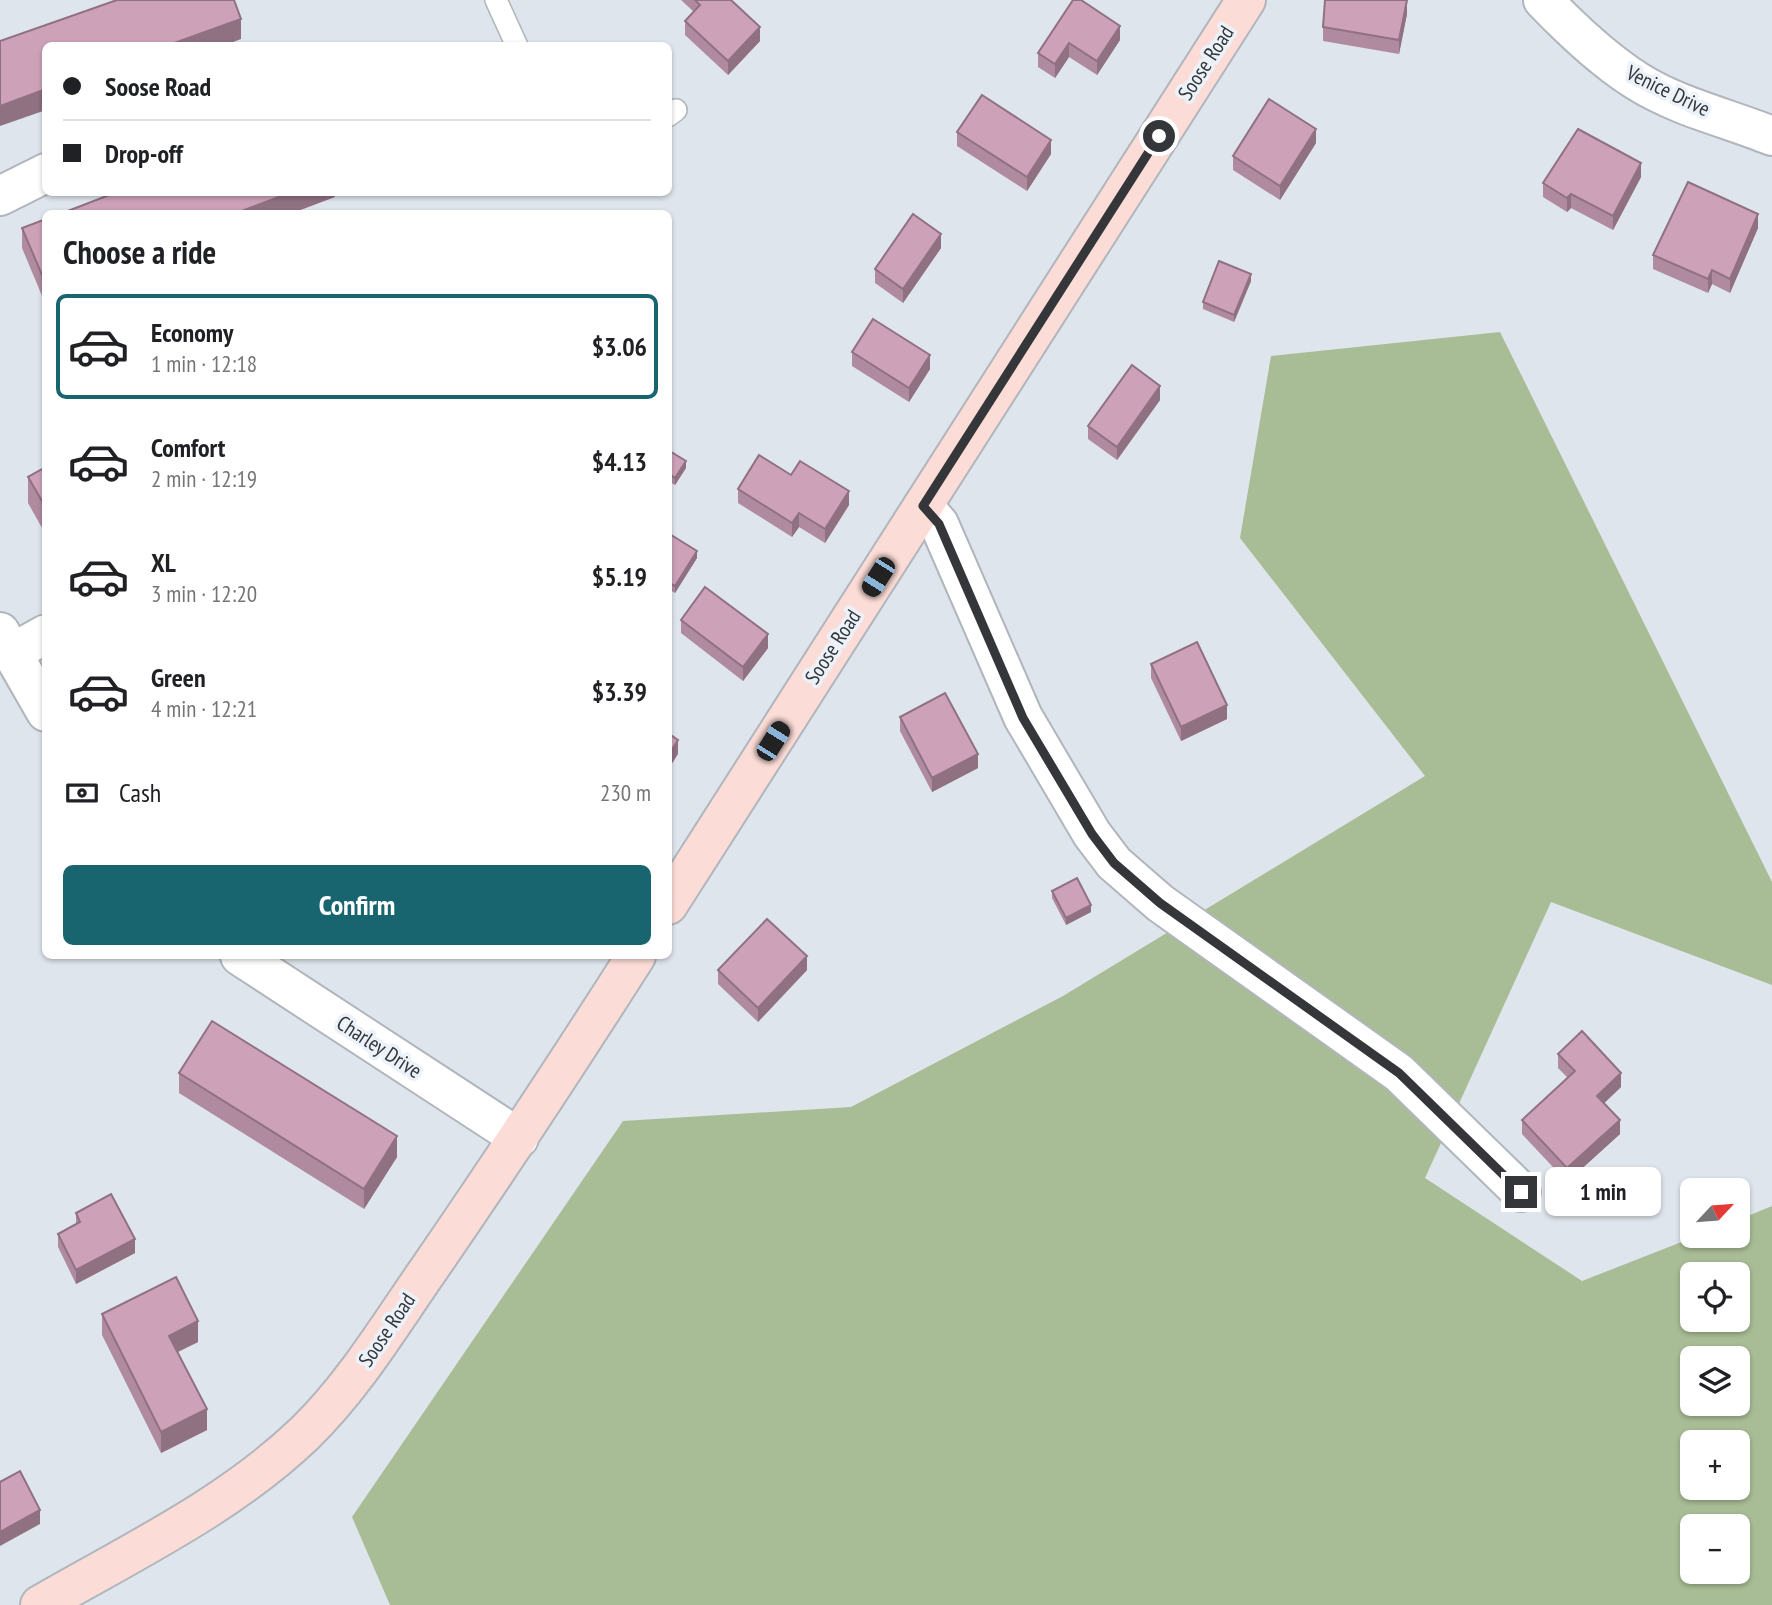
<!DOCTYPE html>
<meta charset="utf-8">
<style>
body{margin:0;font-family:"PT Sans Narrow",sans-serif;background:#f6f6f6;color:#202124;height:100vh;display:flex;flex-direction:column;font-size:26px;white-space:nowrap}
*{box-sizing:border-box;margin:0}
p{font-size:23px;color:#757577}
.icon{flex:none;width:38px;height:38px;fill:none;stroke:currentColor;stroke-width:2;stroke-linecap:round;stroke-linejoin:round}
.map{position:relative;flex:1;overflow:hidden}
.panel{position:absolute;left:42px;top:210px;width:630px;height:749px;display:flex;flex-direction:column;background:#fff;border-radius:10px;box-shadow:0 2px 5px #0004}
.panel>*{flex:none}
.banner{position:absolute;left:42px;top:42px;width:630px;height:154px;border-radius:10px;box-shadow:0 2px 5px #0004;display:grid;align-content:center;height:154px;padding:0 21px;background:#fff}
.needle{width:46px;rotate:64deg}
.fabs{position:absolute;left:1680px;top:1178px;display:grid;gap:14px}
.fabs a{display:grid;place-items:center;width:70px;height:70px;border-radius:10px;background:#fff;box-shadow:0 2px 5px #0004;font-size:35px}
.end{position:absolute;width:32px;height:32px;margin:-16px;border:9px solid #343639;background:#fff;box-shadow:0 0 0 4px #fff}
.from{border-radius:50%}
.bubble{position:absolute;height:49px;border-radius:10px;background:#fff;box-shadow:0 2px 5px #0004;font-size:23px;font-weight:700;line-height:49px;text-align:center}
.car{position:absolute;width:21px;height:42px;margin:-21px -10px;border-radius:9px;box-shadow:0 0 5px 2px #0007;background:linear-gradient(#222 24%,#8ab4d8 0 40%,#222 0 76%,#8ab4d8 0 86%,#222 0)}
.banner b{display:flex;align-items:center;gap:24px;height:66px;font-size:26px}
.banner b+b{border-top:2px solid #e0e0e0}
.banner i{width:18px;height:18px;background:#202124}
ul{padding:0;list-style:none}
li{display:flex;align-items:center;gap:21px;height:105px;margin:0 14px 10px;padding:0 7px;border:4px solid transparent;border-radius:10px}
li div{flex:1}
li b{display:block;font-size:26px}
li em{font-style:normal;font-weight:700}
li.active{border-color:#19656f}
li>.icon{width:63px;height:63px;stroke-width:1.5}
h2{padding:0 21px;font-size:32px;line-height:84px}
.pay{display:flex;align-items:center;gap:18px;height:77px;padding:0 21px;font-size:26px}
.pay p{margin-inline-start:auto}
.action{display:flex;gap:14px;margin-top:auto;padding:14px 21px}
.action a{flex:1;height:80px;border-radius:10px;background:#19656f;color:#fff;font-size:28px;font-weight:700;line-height:80px;text-align:center}
.map>svg:first-child{display:block}
.green{fill:#a8bc95;fill-rule:evenodd}
.lines{fill:none;stroke-linecap:round;stroke-linejoin:round}
.lane-casing{stroke:#b0b6bc;stroke-width:24}
.street-casing{stroke:#b0b6bc;stroke-width:42}
.secondary-casing{stroke:#b0b6bc;stroke-width:42}
.lane{stroke:#fff;stroke-width:21}
.street{stroke:#fff;stroke-width:38}
.secondary{stroke:#fcdcd6;stroke-width:38}
.wall{fill:#b08b9f}
.shaded-wall{fill:#907182}
.building{fill:#cda2b9;stroke:#907182;stroke-width:2}
.route{stroke:#343639;stroke-width:9}
.labels{text-anchor:middle;stroke-width:7;stroke-linejoin:round;paint-order:stroke}
.street-label{font-size:21px;fill:#343639;stroke:#ecf2f9}
</style>
<div class="map">
<svg width="1772" height="1605" viewBox="0 0 1772 1605">
<rect width="100%" height="100%" fill="#dfe5ec"/>
<path class="green" d="M 1500,332 L 1772,882 L 1772,985 L 1551,902 L 1425,1178 L 1582,1281 L 1697,1236 L 1738,1236 L 1738,1220 L 1772,1206 L 1772,1605 L 390,1605 L 352,1517 L 623,1121 L 851,1107 L 1063,996 L 1425,776 L 1240,538 L 1271,356 ZM 1692,1274 L 1738,1274 L 1738,1320 L 1692,1320 ZM 1692,1358 L 1738,1358 L 1738,1404 L 1692,1404 ZM 1692,1442 L 1738,1442 L 1738,1488 L 1692,1488 ZM 1692,1526 L 1738,1526 L 1738,1572 L 1692,1572 Z"/>
<g class="lines">
<g class="lane-casing">
<g id="lane">
<path d="M 496,0 L 517,46"/>
<path d="M 668,116 L 676,110"/>
</g>
</g>
<g class="street-casing">
<g id="street">
<path d="M 1543,0 C 1571,29 1602,59 1637,81 C 1678,107 1728,118 1772,136"/>
<path d="M 0,196 L 46,173"/>
<path d="M 923,506 L 939,524 L 1023,717 L 1092,834 L 1114,863 L 1160,903 L 1399,1073 L 1521,1192"/>
<path d="M 0,632 L 46,712"/>
<path d="M 12,653 L 46,634"/>
<path d="M 240,956 L 519,1138"/>
</g>
</g>
<g class="secondary-casing">
<g id="secondary">
<path d="M 668,905 L 1246,0"/>
<path d="M 40,1605 C 130,1553 229,1506 305,1433 C 355,1384 390,1325 429,1269 C 500,1166 569,1061 636,956"/>
</g>
</g>
<use href="#lane" class="lane"/>
<use href="#street" class="street"/>
<use href="#secondary" class="secondary"/>
</g>
<g class="wall">
<path d="M 681,0 L 731,0 L 760,41 L 728,75 L 685,35 L 685,21 L 694,12 Z"/>
<path d="M 1073,0 L 1120,40 L 1097,75 L 1069,57 L 1055,78 L 1038,67 L 1038,53 Z"/>
<path d="M 1407,14 L 1399,54 L 1323,41 L 1323,27 Z"/>
<path d="M 957,132 L 1051,154 L 1027,191 L 957,146 Z"/>
<path d="M 1316,143 L 1280,200 L 1233,170 L 1233,156 Z"/>
<path d="M 1641,177 L 1613,230 L 1571,208 L 1567,212 L 1543,197 L 1543,183 Z"/>
<path d="M 46,219 L 45,303 L 22,248 L 22,228 Z"/>
<path d="M 1758,228 L 1730,293 L 1712,284 L 1708,293 L 1653,269 L 1653,255 Z"/>
<path d="M 941,248 L 903,303 L 875,283 L 875,269 Z"/>
<path d="M 1251,281 L 1234,322 L 1203,309 L 1203,302 Z"/>
<path d="M 852,352 L 930,369 L 909,402 L 852,366 Z"/>
<path d="M 1160,400 L 1117,460 L 1088,439 L 1088,426 Z"/>
<path d="M 668,450 L 686,468 L 675,485 L 668,481 Z"/>
<path d="M 46,467 L 46,535 L 28,503 L 28,477 Z"/>
<path d="M 791,475 L 849,505 L 825,543 L 799,527 L 792,537 L 738,503 L 738,489 Z"/>
<path d="M 668,533 L 697,558 L 675,593 L 668,589 Z"/>
<path d="M 681,620 L 768,648 L 743,681 L 681,633 Z"/>
<path d="M 1151,664 L 1227,719 L 1181,741 L 1151,678 Z"/>
<path d="M 900,717 L 978,768 L 932,792 L 900,731 Z"/>
<path d="M 1052,891 L 1091,912 L 1066,925 L 1052,898 Z"/>
<path d="M 718,970 L 807,970 L 758,1022 L 718,984 Z"/>
<path d="M 1558,1054 L 1621,1087 L 1604,1103 L 1620,1134 L 1567,1182 L 1522,1134 L 1522,1120 L 1568,1078 L 1558,1068 Z"/>
<path d="M 179,1073 L 397,1157 L 364,1209 L 179,1093 Z"/>
<path d="M 76,1213 L 135,1253 L 76,1284 L 58,1247 L 58,1234 L 76,1224 Z"/>
<path d="M 102,1314 L 198,1342 L 178,1352 L 207,1430 L 161,1453 L 102,1335 Z"/>
</g>
<g class="shaded-wall">
<path d="M 1407,0 L 1407,14 L 1399,54 L 1399,40 Z"/>
<path d="M 241,19 L 241,39 L 223,46 L 166,46 Z"/>
<path d="M 1120,26 L 1120,40 L 1097,75 L 1097,61 Z"/>
<path d="M 760,27 L 760,41 L 728,75 L 728,61 Z"/>
<path d="M 1069,43 L 1069,57 L 1055,78 L 1055,64 Z"/>
<path d="M 46,89 L 46,110 L 0,126 L 0,106 Z"/>
<path d="M 1316,129 L 1316,143 L 1280,200 L 1280,186 Z"/>
<path d="M 1051,140 L 1051,154 L 1027,191 L 1027,177 Z"/>
<path d="M 1641,163 L 1641,177 L 1613,230 L 1613,216 Z"/>
<path d="M 292,192 L 335,192 L 335,197 L 290,214 L 234,214 Z"/>
<path d="M 1571,194 L 1571,208 L 1567,212 L 1567,198 Z"/>
<path d="M 1758,214 L 1758,228 L 1730,293 L 1730,279 Z"/>
<path d="M 941,234 L 941,248 L 903,303 L 903,289 Z"/>
<path d="M 1712,270 L 1712,284 L 1708,293 L 1708,279 Z"/>
<path d="M 1251,274 L 1251,281 L 1234,322 L 1234,315 Z"/>
<path d="M 45,282 L 46,282 L 45,303 Z"/>
<path d="M 930,355 L 930,369 L 909,402 L 909,388 Z"/>
<path d="M 1160,386 L 1160,400 L 1117,460 L 1117,447 Z"/>
<path d="M 686,461 L 686,468 L 675,485 L 675,478 Z"/>
<path d="M 849,491 L 849,505 L 825,543 L 825,529 Z"/>
<path d="M 799,513 L 799,527 L 792,537 L 792,523 Z"/>
<path d="M 697,551 L 697,558 L 675,593 L 675,586 Z"/>
<path d="M 768,634 L 768,648 L 743,681 L 743,667 Z"/>
<path d="M 1227,705 L 1227,719 L 1181,741 L 1181,727 Z"/>
<path d="M 678,740 L 678,754 L 668,770 L 668,756 Z"/>
<path d="M 978,754 L 978,768 L 932,792 L 932,778 Z"/>
<path d="M 1091,905 L 1091,912 L 1066,925 L 1066,918 Z"/>
<path d="M 807,956 L 807,970 L 758,1022 L 758,1008 Z"/>
<path d="M 1621,1073 L 1621,1087 L 1597,1110 L 1597,1096 Z"/>
<path d="M 1620,1120 L 1620,1134 L 1567,1182 L 1567,1168 Z"/>
<path d="M 397,1136 L 397,1157 L 364,1209 L 364,1189 Z"/>
<path d="M 135,1239 L 135,1253 L 76,1284 L 76,1270 Z"/>
<path d="M 198,1321 L 198,1342 L 169,1356 L 169,1336 Z"/>
<path d="M 207,1409 L 207,1430 L 161,1453 L 161,1432 Z"/>
<path d="M 40,1510 L 40,1524 L 0,1546 L 0,1532 Z"/>
</g>
<g class="building">
<path d="M 117,0 L 234,0 L 241,19 L 166,46 L 46,46 L 46,89 L 0,106 L 0,41 Z"/>
<path d="M 695,0 L 731,0 L 760,27 L 728,61 L 685,21 L 700,5 Z"/>
<path d="M 1073,0 L 1081,0 L 1120,26 L 1097,61 L 1069,43 L 1055,64 L 1038,53 Z"/>
<path d="M 1325,0 L 1407,0 L 1399,40 L 1323,27 Z"/>
<path d="M 982,95 L 1051,140 L 1027,177 L 957,132 Z"/>
<path d="M 1269,99 L 1316,129 L 1280,186 L 1233,156 Z"/>
<path d="M 1578,129 L 1641,163 L 1613,216 L 1571,194 L 1567,198 L 1543,183 Z"/>
<path d="M 1688,182 L 1758,214 L 1730,279 L 1712,270 L 1708,279 L 1653,255 Z"/>
<path d="M 117,192 L 292,192 L 234,214 L 60,214 Z"/>
<path d="M 913,214 L 941,234 L 903,289 L 875,269 Z"/>
<path d="M 46,219 L 46,282 L 45,282 L 22,228 Z"/>
<path d="M 1219,261 L 1251,274 L 1234,315 L 1203,302 Z"/>
<path d="M 873,319 L 930,355 L 909,388 L 852,352 Z"/>
<path d="M 1132,365 L 1160,386 L 1117,447 L 1088,426 Z"/>
<path d="M 668,450 L 686,461 L 675,478 L 668,473 Z"/>
<path d="M 759,455 L 791,475 L 800,461 L 849,491 L 825,529 L 799,513 L 792,523 L 738,489 Z"/>
<path d="M 46,467 L 46,508 L 28,477 Z"/>
<path d="M 668,533 L 697,551 L 675,586 L 668,582 Z"/>
<path d="M 705,587 L 768,634 L 743,667 L 681,620 Z"/>
<path d="M 1197,642 L 1227,705 L 1181,727 L 1151,664 Z"/>
<path d="M 945,693 L 978,754 L 932,778 L 900,717 Z"/>
<path d="M 668,733 L 678,740 L 668,756 Z"/>
<path d="M 1077,878 L 1091,905 L 1066,918 L 1052,891 Z"/>
<path d="M 767,919 L 807,956 L 758,1008 L 718,970 Z"/>
<path d="M 212,1021 L 397,1136 L 364,1189 L 179,1073 Z"/>
<path d="M 1582,1031 L 1621,1073 L 1597,1096 L 1620,1120 L 1567,1168 L 1522,1120 L 1575,1071 L 1558,1054 Z"/>
<path d="M 111,1194 L 135,1239 L 76,1270 L 58,1234 L 80,1222 L 76,1213 Z"/>
<path d="M 176,1277 L 198,1321 L 169,1336 L 207,1409 L 161,1432 L 102,1314 Z"/>
<path d="M 20,1471 L 40,1510 L 0,1532 L 0,1482 Z"/>
</g>
<g class="lines">
<path class="route" d="M 1159,136 L 923,506 L 939,524 L 1023,718 L 1092,834 L 1114,863 L 1160,903 L 1399,1073 L 1521,1192"/>
</g>
<g class="labels">
<g class="street-label">
<text transform="translate(1206 63) rotate(-57)" y="7">Soose Road</text>
<text transform="translate(1668 91) rotate(26)" y="7">Venice Drive</text>
<text transform="translate(833 647) rotate(-57)" y="7">Soose Road</text>
<text transform="translate(379 1047) rotate(33)" y="7">Charley Drive</text>
<text transform="translate(387 1330) rotate(-56)" y="7">Soose Road</text>
</g>
</g>
</svg>
<div class="fabs">
<a><svg class="needle" viewBox="-14 -14 28 28"><path d="M0-13l5 13h-10z" fill="#e53935"/><path d="M0 13l5-13h-10z" fill="#757577"/></svg></a>
<a><svg class="icon" aria-label="locate" viewBox="0 0 24 24"><circle cx="12" cy="12" r="6"/><path d="M12 2v4M12 18v4M2 12h4M18 12h4"/></svg></a>
<a><svg class="icon" aria-label="layers" viewBox="0 0 24 24"><path d="M12 4l9 5-9 5-9-5zM3 14l9 5 9-5"/></svg></a>
<a>+</a>
<a>−</a>
</div>
<i class="end from" style="left:1159px;top:136px"></i>
<i class="end" style="left:1521px;top:1192px"></i>
<div class="bubble" style="left:1545px;top:1167px;width:116px">1 min</div>
<i class="car" style="left:878px;top:577px;rotate:212deg"></i>
<i class="car" style="left:773px;top:741px;rotate:32deg"></i>
<div class="banner">
<b><i class="from"></i>Soose Road</b>
<b><i></i>Drop-off</b>
</div>
<section class="panel">
<h2>Choose a ride</h2>
<ul>
<li class="active"><svg class="icon" aria-label="car" viewBox="0 0 24 24"><path d="M5 17H2v-5l4-1 3-4h7l3 4 3 1v5h-3M9 17h6M6 11h13"/><circle cx="7" cy="17" r="2"/><circle cx="17" cy="17" r="2"/></svg><div><b>Economy</b><p>1 min · 12:18</p></div><em>$3.06</em></li>
<li><svg class="icon" aria-label="car" viewBox="0 0 24 24"><path d="M5 17H2v-5l4-1 3-4h7l3 4 3 1v5h-3M9 17h6M6 11h13"/><circle cx="7" cy="17" r="2"/><circle cx="17" cy="17" r="2"/></svg><div><b>Comfort</b><p>2 min · 12:19</p></div><em>$4.13</em></li>
<li><svg class="icon" aria-label="car" viewBox="0 0 24 24"><path d="M5 17H2v-5l4-1 3-4h7l3 4 3 1v5h-3M9 17h6M6 11h13"/><circle cx="7" cy="17" r="2"/><circle cx="17" cy="17" r="2"/></svg><div><b>XL</b><p>3 min · 12:20</p></div><em>$5.19</em></li>
<li><svg class="icon" aria-label="car" viewBox="0 0 24 24"><path d="M5 17H2v-5l4-1 3-4h7l3 4 3 1v5h-3M9 17h6M6 11h13"/><circle cx="7" cy="17" r="2"/><circle cx="17" cy="17" r="2"/></svg><div><b>Green</b><p>4 min · 12:21</p></div><em>$3.39</em></li>
</ul>
<div class="pay"><svg class="icon" aria-label="cash" viewBox="0 0 24 24"><path d="M3 7h18v10H3z"/><circle cx="12" cy="12" r="2"/></svg>Cash<p>230 m</p></div>
<div class="action"><a>Confirm</a></div>
</section>
</div>
